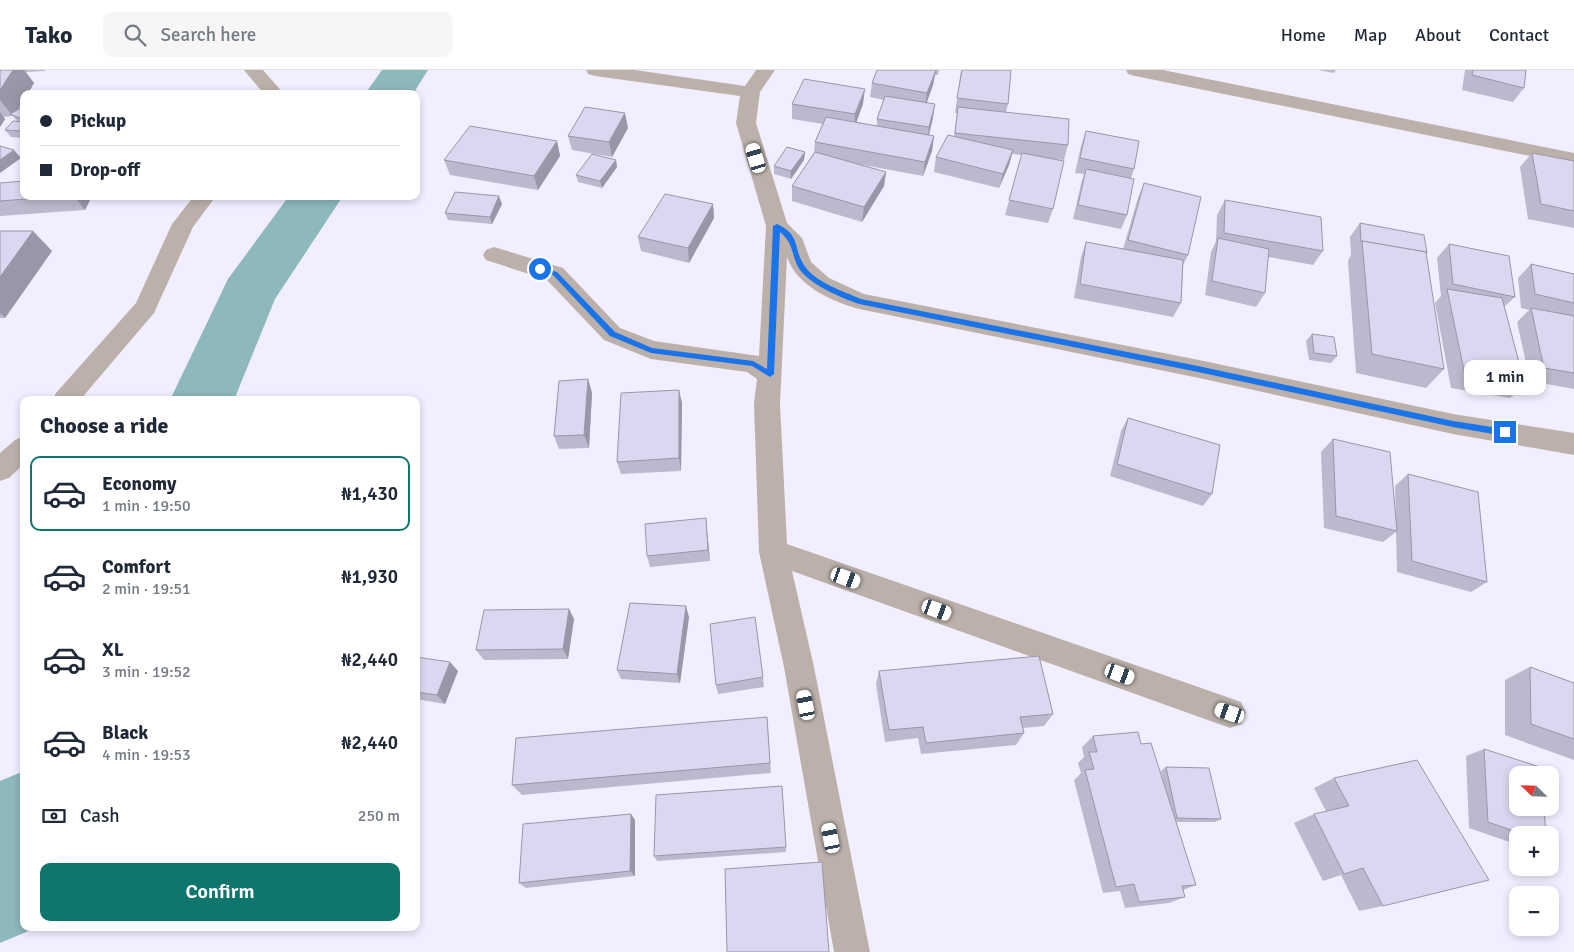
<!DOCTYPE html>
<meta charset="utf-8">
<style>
body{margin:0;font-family:Signika,sans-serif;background:#f6f6f7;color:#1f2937;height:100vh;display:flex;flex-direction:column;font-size:19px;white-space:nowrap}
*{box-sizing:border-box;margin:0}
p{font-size:16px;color:#747a83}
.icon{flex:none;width:28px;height:28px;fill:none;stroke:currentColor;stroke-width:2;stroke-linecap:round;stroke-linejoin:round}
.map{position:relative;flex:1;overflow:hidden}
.drawer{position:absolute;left:20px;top:326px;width:400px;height:535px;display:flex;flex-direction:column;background:#fff;border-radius:10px;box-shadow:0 2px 8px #0003}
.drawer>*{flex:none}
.guide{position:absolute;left:20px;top:20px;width:400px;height:110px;border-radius:10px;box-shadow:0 2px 8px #0003;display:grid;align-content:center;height:110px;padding:0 20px;background:#fff}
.needle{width:32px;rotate:293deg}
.fabs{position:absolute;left:1509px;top:696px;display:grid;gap:10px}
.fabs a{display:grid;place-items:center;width:50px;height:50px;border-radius:10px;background:#fff;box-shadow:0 2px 8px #0003;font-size:25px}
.end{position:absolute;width:22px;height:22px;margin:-11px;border:6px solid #1a73e8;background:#fff;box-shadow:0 0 0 2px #fff}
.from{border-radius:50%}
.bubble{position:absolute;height:35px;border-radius:10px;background:#fff;box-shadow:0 2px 8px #0003;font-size:16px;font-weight:600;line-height:35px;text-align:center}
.car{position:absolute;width:15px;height:30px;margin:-15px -8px;border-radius:6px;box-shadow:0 0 4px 1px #0007;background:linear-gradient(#fff 24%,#345 0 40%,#fff 0 76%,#345 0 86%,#fff 0)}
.guide b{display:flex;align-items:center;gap:18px;height:48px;font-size:19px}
.guide b+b{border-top:1px solid #e0e1e3}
.guide i{width:12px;height:12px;background:#1f2937}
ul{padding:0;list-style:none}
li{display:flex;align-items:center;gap:15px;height:75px;margin:0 10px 8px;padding:0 10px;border:2px solid transparent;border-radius:10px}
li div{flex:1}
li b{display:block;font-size:19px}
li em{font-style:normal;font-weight:600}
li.current{border-color:#0f766e}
li>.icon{width:45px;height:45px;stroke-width:1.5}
h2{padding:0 20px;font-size:22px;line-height:60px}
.pay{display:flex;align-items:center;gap:12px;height:55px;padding:0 20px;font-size:19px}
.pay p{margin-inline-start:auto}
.cta{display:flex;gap:10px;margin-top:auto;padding:10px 20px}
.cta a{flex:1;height:58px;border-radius:10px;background:#0f766e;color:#fff;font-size:20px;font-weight:600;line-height:58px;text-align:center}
header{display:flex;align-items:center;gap:30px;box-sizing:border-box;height:70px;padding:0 25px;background:#fff;border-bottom:1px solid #e0e1e3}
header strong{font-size:24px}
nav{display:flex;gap:28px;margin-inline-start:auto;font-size:18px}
.search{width:350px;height:45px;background:#f6f6f7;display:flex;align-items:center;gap:12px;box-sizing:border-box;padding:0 18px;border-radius:10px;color:#747a83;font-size:19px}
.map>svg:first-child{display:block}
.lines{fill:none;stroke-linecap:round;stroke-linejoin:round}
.river{fill:#8db9bc;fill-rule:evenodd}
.street{fill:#bcb1aa;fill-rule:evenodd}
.wall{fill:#bcb9ce}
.shaded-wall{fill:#9996a8}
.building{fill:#dbd7f0;stroke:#9996a8}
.route{fill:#1a73e8}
</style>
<header>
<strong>Tako</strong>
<div class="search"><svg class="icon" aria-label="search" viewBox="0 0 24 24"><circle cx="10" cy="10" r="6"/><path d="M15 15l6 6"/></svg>Search here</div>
<nav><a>Home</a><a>Map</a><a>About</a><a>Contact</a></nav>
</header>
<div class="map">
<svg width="1574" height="882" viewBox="0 0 1574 882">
<rect width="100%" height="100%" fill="#f1efff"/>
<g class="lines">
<g class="river">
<path d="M 382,0 L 428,0 L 413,24 L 365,24 Z"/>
<path d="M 289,126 L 343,126 L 275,229 L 234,330 L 170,330 L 228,209 Z"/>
<path d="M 24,701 L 24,858 L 32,858 L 31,860 L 0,873 L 0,711 Z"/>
</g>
<g class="street">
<path d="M 244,0 L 263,0 L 284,24 L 264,24 Z"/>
<path d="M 586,0 L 635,0 L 745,16 L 756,0 L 775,0 L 760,22 L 756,53 L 787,153 L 802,168 L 811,192 L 829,208 L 864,224 L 1199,290 L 1453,344 L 1574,363 L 1574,385 L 1453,364 L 1199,308 L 859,239 C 831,231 797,216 787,187 L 780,334 L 787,474 L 1230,628 L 1241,632 L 1246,643 L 1241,654 L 1230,658 L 792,501 L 814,597 L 870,882 L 834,882 L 784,597 L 759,482 L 754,334 L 757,309 L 747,302 L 651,289 L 604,270 L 547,210 L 486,190 L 483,185 L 486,180 L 494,177 L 563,198 L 620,258 L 654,271 L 759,286 L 766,156 L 736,53 L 740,26 L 595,6 L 588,4 Z"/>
<path d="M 1126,0 L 1163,0 L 1574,83 L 1574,95 L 1135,6 L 1128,4 Z"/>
<path d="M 194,126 L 216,126 L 193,157 L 154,243 L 80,330 L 52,330 L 56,323 L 136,233 L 172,154 Z"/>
<path d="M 24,366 L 24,394 L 9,408 L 0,411 L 0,383 L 15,370 Z"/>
</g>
</g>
<g class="wall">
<path d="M 0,0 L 45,0 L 45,1 L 26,2 L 34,13 L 24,24 L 24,30 L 18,40 L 24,36 L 24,68 L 11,67 L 5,60 L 17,51 L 13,46 L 4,47 L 5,49 L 0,57 Z"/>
<path d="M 877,0 L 939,0 L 938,5 L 935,5 L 933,15 L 927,32 L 933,48 L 929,65 L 934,66 L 932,81 L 923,106 L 858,94 L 886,102 L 884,116 L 862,152 L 792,131 L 792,116 L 814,83 L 815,72 L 823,54 L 792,49 L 792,34 L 863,34 L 856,52 L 877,56 L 877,49 L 884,30 L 870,27 L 872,13 Z"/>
<path d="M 961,0 L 1011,0 L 1008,34 L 1006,42 L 1068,75 L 1064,90 L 1056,89 L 1053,139 L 1048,153 L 1005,145 L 1022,85 L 1012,84 L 1009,95 L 999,118 L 934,102 L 936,87 L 954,66 L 957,43 L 955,43 Z"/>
<path d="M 1318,0 L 1336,0 L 1334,3 Z"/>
<path d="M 1465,0 L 1526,0 L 1524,18 L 1513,32 L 1462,20 Z"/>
<path d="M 628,58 L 612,87 L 572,80 L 568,66 Z"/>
<path d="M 1086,61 L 1134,99 L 1131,108 L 1127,145 L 1121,159 L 1073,149 L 1081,114 L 1084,104 L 1075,103 L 1081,76 Z"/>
<path d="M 557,71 L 560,86 L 538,120 L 450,105 L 444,90 Z"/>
<path d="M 805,82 L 804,90 L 791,109 L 774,104 L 774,96 Z"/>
<path d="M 1532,83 L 1574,91 L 1574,158 L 1528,149 L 1520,97 Z"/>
<path d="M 616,90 L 617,97 L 602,118 L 578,112 L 576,105 Z"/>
<path d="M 0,113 L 24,126 L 92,126 L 85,140 L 0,146 Z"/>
<path d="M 1144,113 L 1188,185 L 1183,195 L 1181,233 L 1173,247 L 1074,228 L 1081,187 L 1086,172 L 1123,179 L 1138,128 Z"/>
<path d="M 1225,130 L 1323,181 L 1313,195 L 1268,187 L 1265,223 L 1256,237 L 1205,225 L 1211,182 L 1216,171 L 1217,145 Z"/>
<path d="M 502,134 L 492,154 L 448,150 L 445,143 Z"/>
<path d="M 713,134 L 714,148 L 689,193 L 641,181 L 638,167 Z"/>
<path d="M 1360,153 L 1426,184 L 1444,299 L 1426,318 L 1356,303 L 1348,191 L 1351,185 L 1350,167 Z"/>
<path d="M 0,161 L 52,181 L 5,248 L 0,248 Z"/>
<path d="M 1449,174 L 1515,227 L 1504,237 L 1525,315 L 1510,328 L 1451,318 L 1435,233 L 1441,226 L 1437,188 Z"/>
<path d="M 1531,194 L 1574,204 L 1574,319 L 1530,311 L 1517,252 L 1529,240 L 1521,238 L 1518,208 Z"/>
<path d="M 1312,264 L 1337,286 L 1331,293 L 1309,290 L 1306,271 Z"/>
<path d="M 588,309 L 592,323 L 589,378 L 559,379 L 554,366 Z"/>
<path d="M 682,333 L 681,401 L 621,404 L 617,392 Z"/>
<path d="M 1128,348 L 1212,424 L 1203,436 L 1110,406 L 1121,361 Z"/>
<path d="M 1333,369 L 1396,451 L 1395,416 L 1408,404 L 1487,512 L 1471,522 L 1397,502 L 1396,462 L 1383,472 L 1324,458 L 1321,382 Z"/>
<path d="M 706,448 L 707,460 L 710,491 L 650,497 L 647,486 Z"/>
<path d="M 569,539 L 574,549 L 568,589 L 484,590 L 476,580 Z"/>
<path d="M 689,547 L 680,613 L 621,609 L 617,600 Z"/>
<path d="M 416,587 L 458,601 L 445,634 L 416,629 Z"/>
<path d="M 1530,597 L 1574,613 L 1574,690 L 1505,665 L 1505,610 Z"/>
<path d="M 879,601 L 1053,644 L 1044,656 L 1023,658 L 1024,663 L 1016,675 L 921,684 L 918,668 L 885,672 L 876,614 Z"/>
<path d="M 763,607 L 764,617 L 718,624 L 716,615 Z"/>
<path d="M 767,647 L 771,703 L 522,725 L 512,715 Z"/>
<path d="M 1093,666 L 1141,674 L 1163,709 L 1161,701 L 1166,697 L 1221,749 L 1215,752 L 1176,752 L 1196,815 L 1183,820 L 1185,827 L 1169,833 L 1125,838 L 1120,821 L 1103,823 L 1074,710 L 1081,703 L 1078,693 L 1084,687 L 1082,677 Z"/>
<path d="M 1484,679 L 1546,765 L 1518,765 L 1518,775 L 1469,758 L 1466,686 Z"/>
<path d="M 1417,690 L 1383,836 L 1359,841 L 1341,805 L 1323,811 L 1294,753 L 1314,744 L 1326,741 L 1314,718 L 1334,708 Z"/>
<path d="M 635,750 L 635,806 L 526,818 L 519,813 Z"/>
<path d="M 786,777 L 786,782 L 657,791 L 654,786 Z"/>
</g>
<g class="shaded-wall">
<path d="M 13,0 L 24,0 L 34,13 L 28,24 L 24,24 L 24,30 L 14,45 L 12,45 L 0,30 L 0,20 Z"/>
<path d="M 936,0 L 933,15 L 925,37 L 927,23 Z"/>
<path d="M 865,19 L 863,34 L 854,59 L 855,44 Z"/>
<path d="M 935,34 L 933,48 L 927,72 L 929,57 Z"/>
<path d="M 0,42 L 5,49 L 0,57 Z"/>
<path d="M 625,43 L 628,58 L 612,87 L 609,72 Z"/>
<path d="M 934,66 L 932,81 L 923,106 L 925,92 Z"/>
<path d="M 557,71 L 560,86 L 538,120 L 534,106 Z"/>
<path d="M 14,80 L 21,88 L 0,103 L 0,90 Z"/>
<path d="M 1013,80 L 1009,95 L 999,118 L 1003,104 Z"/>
<path d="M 805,82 L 804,90 L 791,109 L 791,101 Z"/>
<path d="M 616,90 L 617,97 L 602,118 L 600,111 Z"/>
<path d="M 886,102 L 884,116 L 862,152 L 864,137 Z"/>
<path d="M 74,126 L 92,126 L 85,140 Z"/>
<path d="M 499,126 L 502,134 L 492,154 L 490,147 Z"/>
<path d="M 713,134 L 714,148 L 689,193 L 688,178 Z"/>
<path d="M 33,161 L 52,181 L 5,248 L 0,243 L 0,207 Z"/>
<path d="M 588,309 L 592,323 L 589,378 L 584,365 Z"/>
<path d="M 679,320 L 682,333 L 681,401 L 679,388 Z"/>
<path d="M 706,448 L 707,460 L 710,491 L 708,480 Z"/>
<path d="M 686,536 L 689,547 L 680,613 L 677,604 Z"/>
<path d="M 569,539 L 574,549 L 568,589 L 563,579 Z"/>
<path d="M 450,592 L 458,601 L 445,634 L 437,625 Z"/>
<path d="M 631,744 L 635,750 L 635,806 L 630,801 Z"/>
</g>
<g class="building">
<path d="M 0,0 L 13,0 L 0,20 Z"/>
<path d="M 877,0 L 936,0 L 927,23 L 872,13 Z"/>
<path d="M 962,0 L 1011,0 L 1008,34 L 957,28 Z"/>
<path d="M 1473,0 L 1526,0 L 1524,18 L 1472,5 Z"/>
<path d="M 804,9 L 865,19 L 855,44 L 792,34 Z"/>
<path d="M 168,21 L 167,24 L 118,24 Z"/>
<path d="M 885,26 L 935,34 L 929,57 L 877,49 Z"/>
<path d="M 24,36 L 24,50 L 10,44 Z"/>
<path d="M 585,37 L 625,43 L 609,72 L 568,66 Z"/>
<path d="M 958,37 L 1069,49 L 1068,75 L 955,63 Z"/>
<path d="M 826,47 L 934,66 L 925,92 L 815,72 Z"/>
<path d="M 13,51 L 24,52 L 24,61 L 5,60 Z"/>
<path d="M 470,56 L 557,71 L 534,106 L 444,90 Z"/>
<path d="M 1086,61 L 1139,71 L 1134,99 L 1080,88 Z"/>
<path d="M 948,65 L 1013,80 L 1003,104 L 936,87 Z"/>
<path d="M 0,76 L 14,80 L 0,90 Z"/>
<path d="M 787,77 L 805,82 L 791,101 L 774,96 Z"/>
<path d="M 815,82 L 886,102 L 864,137 L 792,116 Z"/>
<path d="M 1022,83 L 1064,91 L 1053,139 L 1009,130 Z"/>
<path d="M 1532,83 L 1574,91 L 1574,141 L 1541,134 Z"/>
<path d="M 592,84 L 616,90 L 600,111 L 576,105 Z"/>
<path d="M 1086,99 L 1134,109 L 1127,145 L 1078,135 Z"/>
<path d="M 24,111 L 24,126 L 66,126 L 0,131 L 0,113 Z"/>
<path d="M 1144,113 L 1201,127 L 1188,185 L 1128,170 Z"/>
<path d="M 455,122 L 499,126 L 490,147 L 445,143 Z"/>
<path d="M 665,124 L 713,134 L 688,178 L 638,167 Z"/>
<path d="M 1225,130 L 1321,147 L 1323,181 L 1224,163 Z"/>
<path d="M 1360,153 L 1424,165 L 1427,183 L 1426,182 L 1361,171 Z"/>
<path d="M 0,161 L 33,161 L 0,207 Z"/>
<path d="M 1218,168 L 1269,179 L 1265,223 L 1212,211 Z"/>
<path d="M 1362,171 L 1426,182 L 1444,299 L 1372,284 Z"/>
<path d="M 1086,172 L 1183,190 L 1181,233 L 1080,214 Z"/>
<path d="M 1449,174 L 1509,186 L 1515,227 L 1453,214 Z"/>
<path d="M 1531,194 L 1574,204 L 1574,233 L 1535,224 Z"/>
<path d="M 1447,219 L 1502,228 L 1525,315 L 1465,305 Z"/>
<path d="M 1531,238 L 1574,246 L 1574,303 L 1544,298 Z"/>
<path d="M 1312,264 L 1334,267 L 1337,286 L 1314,283 Z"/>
<path d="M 588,309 L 584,365 L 554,366 L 559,311 Z"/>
<path d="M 679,320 L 679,388 L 617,392 L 621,323 Z"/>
<path d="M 1128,348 L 1220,375 L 1212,424 L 1117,394 Z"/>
<path d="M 1333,369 L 1390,382 L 1397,461 L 1336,446 Z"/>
<path d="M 1408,404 L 1478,422 L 1487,512 L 1412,491 Z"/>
<path d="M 706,448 L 708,480 L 647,486 L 645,454 Z"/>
<path d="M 630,533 L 686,536 L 677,604 L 617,600 Z"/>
<path d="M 569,539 L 563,579 L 476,580 L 484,540 Z"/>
<path d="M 755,547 L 763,607 L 716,615 L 710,554 Z"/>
<path d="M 1039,586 L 1053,644 L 1020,647 L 1024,663 L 926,673 L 923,657 L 889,660 L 879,601 Z"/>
<path d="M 416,587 L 450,592 L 437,625 L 416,622 Z"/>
<path d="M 1530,597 L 1574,613 L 1574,669 L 1531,654 Z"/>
<path d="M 767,647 L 770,693 L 512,715 L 516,668 Z"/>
<path d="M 1138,662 L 1141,674 L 1151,673 L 1196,815 L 1182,816 L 1185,827 L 1139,832 L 1134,814 L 1116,817 L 1085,700 L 1094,699 L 1089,682 L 1097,682 L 1093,666 Z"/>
<path d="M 1484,679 L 1540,697 L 1541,705 L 1518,705 L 1518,738 L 1544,738 L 1546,765 L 1526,765 L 1488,752 Z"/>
<path d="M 1417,690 L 1489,810 L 1383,836 L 1363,798 L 1344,804 L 1314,744 L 1349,736 L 1334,708 Z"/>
<path d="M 1166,697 L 1209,698 L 1221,749 L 1177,748 Z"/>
<path d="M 782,716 L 786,777 L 654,786 L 656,725 Z"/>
<path d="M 631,744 L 630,801 L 519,813 L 523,754 Z"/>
<path d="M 822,792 L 829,882 L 727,882 L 725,799 Z"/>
</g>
<path class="route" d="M 777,154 C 801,165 793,178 804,195 C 814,212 843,221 861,229 L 1198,296 L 1453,351 L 1505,359 L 1508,362 L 1505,366 L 1453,357 L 1198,302 L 859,234 C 842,228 805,213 797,195 C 791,181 793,173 780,162 L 774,304 L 770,307 L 752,296 L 651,283 L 610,266 L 553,205 L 536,199 L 540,197 L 557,202 L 615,262 L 652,278 L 753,291 L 767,299 L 773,156 Z"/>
</svg>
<div class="fabs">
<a><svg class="needle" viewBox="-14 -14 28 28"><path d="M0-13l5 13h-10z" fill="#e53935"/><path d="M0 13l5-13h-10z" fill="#747a83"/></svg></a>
<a>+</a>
<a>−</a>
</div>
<i class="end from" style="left:540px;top:199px"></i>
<i class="end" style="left:1505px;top:362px"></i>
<div class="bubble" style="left:1464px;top:290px;width:82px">1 min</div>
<i class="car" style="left:756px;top:88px;rotate:343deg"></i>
<i class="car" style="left:846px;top:508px;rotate:110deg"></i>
<i class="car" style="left:937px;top:540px;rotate:110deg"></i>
<i class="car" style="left:1120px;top:604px;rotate:110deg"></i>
<i class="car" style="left:806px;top:635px;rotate:349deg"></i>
<i class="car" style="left:1230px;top:643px;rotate:289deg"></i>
<i class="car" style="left:831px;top:768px;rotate:349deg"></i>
<div class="guide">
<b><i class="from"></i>Pickup</b>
<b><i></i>Drop-off</b>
</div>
<section class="drawer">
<h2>Choose a ride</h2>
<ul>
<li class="current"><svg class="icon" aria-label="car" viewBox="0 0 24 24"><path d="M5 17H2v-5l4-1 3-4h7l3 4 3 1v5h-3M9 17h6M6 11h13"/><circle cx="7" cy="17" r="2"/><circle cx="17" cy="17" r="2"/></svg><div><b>Economy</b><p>1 min · 19:50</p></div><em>₦1,430</em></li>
<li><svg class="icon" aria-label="car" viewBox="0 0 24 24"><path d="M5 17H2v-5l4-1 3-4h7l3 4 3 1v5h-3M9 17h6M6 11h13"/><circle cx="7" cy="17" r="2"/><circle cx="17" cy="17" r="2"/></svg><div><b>Comfort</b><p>2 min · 19:51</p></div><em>₦1,930</em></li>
<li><svg class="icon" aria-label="car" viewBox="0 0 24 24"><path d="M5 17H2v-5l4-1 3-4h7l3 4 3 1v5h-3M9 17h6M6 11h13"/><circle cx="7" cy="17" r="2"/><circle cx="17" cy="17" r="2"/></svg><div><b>XL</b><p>3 min · 19:52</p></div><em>₦2,440</em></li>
<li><svg class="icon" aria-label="car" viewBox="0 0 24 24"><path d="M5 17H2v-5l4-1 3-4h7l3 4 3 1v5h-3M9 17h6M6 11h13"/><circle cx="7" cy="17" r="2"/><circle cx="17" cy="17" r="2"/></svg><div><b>Black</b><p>4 min · 19:53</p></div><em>₦2,440</em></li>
</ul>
<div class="pay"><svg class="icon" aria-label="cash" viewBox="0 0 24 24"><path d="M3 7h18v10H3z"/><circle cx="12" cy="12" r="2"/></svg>Cash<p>250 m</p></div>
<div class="cta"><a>Confirm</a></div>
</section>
</div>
